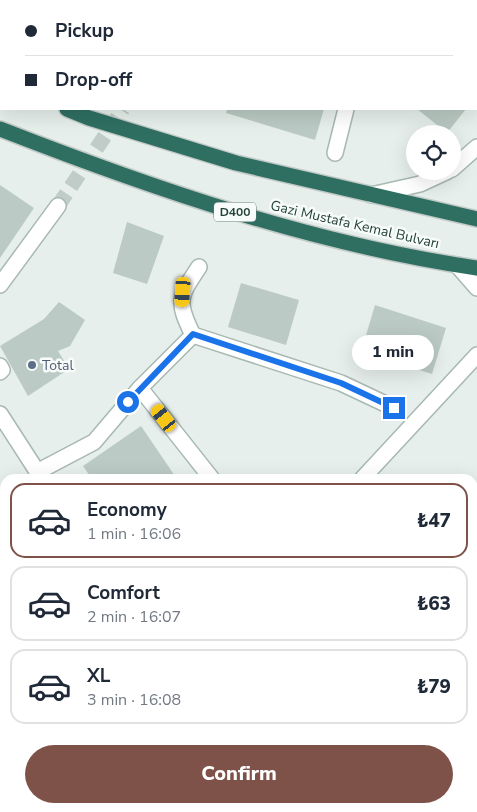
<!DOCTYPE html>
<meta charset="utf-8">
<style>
body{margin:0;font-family:"Nunito Sans",sans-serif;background:#f2f2f3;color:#1f2937;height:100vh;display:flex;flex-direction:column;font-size:19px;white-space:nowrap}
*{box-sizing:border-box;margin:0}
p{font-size:16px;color:#747a83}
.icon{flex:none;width:28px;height:28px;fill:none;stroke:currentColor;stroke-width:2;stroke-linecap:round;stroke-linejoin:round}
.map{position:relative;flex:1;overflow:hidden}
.panel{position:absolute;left:0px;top:474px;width:478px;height:339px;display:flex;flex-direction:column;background:#fff;border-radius:15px 15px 0 0;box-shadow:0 5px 20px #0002}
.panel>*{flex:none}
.top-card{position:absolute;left:0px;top:0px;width:478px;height:110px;box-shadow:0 5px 20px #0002;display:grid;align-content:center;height:110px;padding:0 25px;background:#fff}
.controls{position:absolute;left:406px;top:125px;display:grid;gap:10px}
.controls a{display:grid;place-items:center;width:55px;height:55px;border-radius:50%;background:#fff;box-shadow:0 5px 20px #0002;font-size:25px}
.end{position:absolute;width:22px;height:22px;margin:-11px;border:6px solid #1a73e8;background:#fff;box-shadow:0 0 0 2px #fff}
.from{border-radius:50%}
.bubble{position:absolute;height:35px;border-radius:18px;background:#fff;box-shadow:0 5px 20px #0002;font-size:16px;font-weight:800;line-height:35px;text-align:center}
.car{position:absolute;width:15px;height:30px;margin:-15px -8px;border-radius:6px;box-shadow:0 0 4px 1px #0007;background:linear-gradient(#f5c518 24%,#345 0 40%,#f5c518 0 76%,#345 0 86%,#f5c518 0)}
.top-card b{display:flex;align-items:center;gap:18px;height:48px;font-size:19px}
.top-card b+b{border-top:1px solid #e0e1e3}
.top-card i{width:12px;height:12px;background:#1f2937}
ul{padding:9px 0 0;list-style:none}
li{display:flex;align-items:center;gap:15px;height:75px;margin:0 10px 8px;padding:0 15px;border:2px solid #e0e1e3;border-radius:15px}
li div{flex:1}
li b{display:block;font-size:19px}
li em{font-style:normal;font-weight:800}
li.current{border-color:#7f5249}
li>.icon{width:45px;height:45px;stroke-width:1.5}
.cta{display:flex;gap:10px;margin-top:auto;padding:10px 25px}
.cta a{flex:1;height:58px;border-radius:30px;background:#7f5249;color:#fff;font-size:20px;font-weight:800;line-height:58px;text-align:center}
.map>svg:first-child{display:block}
.building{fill:#bbcac4}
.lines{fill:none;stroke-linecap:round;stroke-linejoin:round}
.minor-tunnel{stroke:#bfccc8;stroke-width:15;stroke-dasharray:15 8;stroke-linecap:butt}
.minor-casing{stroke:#a8b8b2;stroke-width:18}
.major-casing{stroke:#c2cac8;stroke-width:18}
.highway-casing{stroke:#c2cac8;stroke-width:18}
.minor{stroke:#fff;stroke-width:15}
.major{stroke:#6aa596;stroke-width:15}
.highway{stroke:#2f6f62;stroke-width:15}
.route{stroke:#1a73e8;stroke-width:6}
.service-dot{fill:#5c6f8a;stroke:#f7fbf9;stroke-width:2}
.labels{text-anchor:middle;stroke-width:5;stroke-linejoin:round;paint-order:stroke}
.shield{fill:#f7fbf9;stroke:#637a73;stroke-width:1}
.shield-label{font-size:12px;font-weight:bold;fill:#24423a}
.street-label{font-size:14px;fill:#24423a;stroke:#f7fbf9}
.service-label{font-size:14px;fill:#4e5e75;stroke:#f7fbf9;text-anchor:start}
</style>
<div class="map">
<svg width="477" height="812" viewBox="0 0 477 812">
<rect width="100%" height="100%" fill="#e6efeb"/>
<g class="building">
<path d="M 227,109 L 324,109 L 315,140 L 226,113 Z"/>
<path d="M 417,109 L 466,109 L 447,133 Z"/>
<path d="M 0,185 L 34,208 L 0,258 Z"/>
<path d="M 127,222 L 164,236 L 147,284 L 113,273 Z"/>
<path d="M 241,283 L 299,300 L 286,345 L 228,327 Z"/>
<path d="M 59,302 L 85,320 L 70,346 L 58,351 L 69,369 L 28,396 L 0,346 L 44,319 Z"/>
<path d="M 375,305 L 446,328 L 432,374 L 361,352 Z"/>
<path d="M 141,426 L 177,479 L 92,479 L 83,466 Z"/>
</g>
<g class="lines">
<path class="minor-tunnel" d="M 58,206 L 123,109"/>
<g class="minor-casing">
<g id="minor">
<path d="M 401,0 L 403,1"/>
<path d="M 198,1 L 199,0"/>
<path d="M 476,63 L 477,64"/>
<path d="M 335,153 L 346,109"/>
<path d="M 452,169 L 477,147"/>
<path d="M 371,195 L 420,184 L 448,171"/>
<path d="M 457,265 L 477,288"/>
<path d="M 199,267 C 179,297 176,301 193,335 L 341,383 L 394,408"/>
<path d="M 0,285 L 58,206"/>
<path d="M 0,366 L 2,370 L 0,372"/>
<path d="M 140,388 L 212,479"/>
<path d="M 0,414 L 42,479"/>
<path d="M 37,472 L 94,442 L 140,388 L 193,335"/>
<path d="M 362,479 L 477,355"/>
<path d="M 472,577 L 477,581"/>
<path d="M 472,734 L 477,737"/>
<path d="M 238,808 L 240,812"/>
<path d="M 418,808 L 420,812"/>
<path d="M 25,812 L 31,808"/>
</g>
</g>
<g class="major-casing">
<path id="major" d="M 0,67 L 1,68"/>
</g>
<g class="highway-casing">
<g id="highway">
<path d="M 0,81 L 1,81"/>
<path d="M 67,109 L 89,118 L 236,163 L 477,219"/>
<path d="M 0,129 C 154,189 313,244 477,268"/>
</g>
</g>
<use href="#minor" class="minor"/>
<use href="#major" class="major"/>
<use href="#highway" class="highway"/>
</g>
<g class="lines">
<path class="route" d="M 128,402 L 193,334 L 341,383 L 394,408"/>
</g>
<circle class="service-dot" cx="32" cy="365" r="5"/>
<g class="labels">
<rect class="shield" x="214" y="202.5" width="42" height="19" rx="4"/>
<g class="shield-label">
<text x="235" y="216">D400</text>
</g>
<g class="street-label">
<text transform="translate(355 224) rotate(13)" y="5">Gazi Mustafa Kemal Bulvarı</text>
</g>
<g class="service-label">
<text x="42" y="370">Total</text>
</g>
</g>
</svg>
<div class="controls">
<a><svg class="icon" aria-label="locate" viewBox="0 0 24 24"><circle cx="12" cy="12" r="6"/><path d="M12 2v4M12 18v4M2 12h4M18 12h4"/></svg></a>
</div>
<i class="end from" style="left:128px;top:402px"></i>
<i class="end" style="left:394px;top:408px"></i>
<div class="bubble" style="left:352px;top:335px;width:82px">1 min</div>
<i class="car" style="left:183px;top:292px;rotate:184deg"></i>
<i class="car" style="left:164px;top:418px;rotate:322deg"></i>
<div class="top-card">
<b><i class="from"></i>Pickup</b>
<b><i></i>Drop-off</b>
</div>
<section class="panel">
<ul>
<li class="current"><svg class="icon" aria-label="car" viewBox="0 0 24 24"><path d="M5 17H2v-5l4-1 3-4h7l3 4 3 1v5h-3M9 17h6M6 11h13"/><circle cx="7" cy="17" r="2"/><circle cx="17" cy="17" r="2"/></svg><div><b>Economy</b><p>1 min · 16:06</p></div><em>₺47</em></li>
<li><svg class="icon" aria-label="car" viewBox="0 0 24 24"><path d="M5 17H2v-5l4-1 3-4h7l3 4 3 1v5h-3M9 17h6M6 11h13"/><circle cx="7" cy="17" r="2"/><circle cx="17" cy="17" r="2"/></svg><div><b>Comfort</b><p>2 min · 16:07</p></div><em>₺63</em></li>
<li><svg class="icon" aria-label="car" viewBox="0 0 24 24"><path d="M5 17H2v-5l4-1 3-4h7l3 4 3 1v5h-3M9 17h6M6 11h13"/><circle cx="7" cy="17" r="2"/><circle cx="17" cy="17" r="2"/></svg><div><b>XL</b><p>3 min · 16:08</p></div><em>₺79</em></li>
</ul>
<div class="cta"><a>Confirm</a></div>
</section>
</div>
